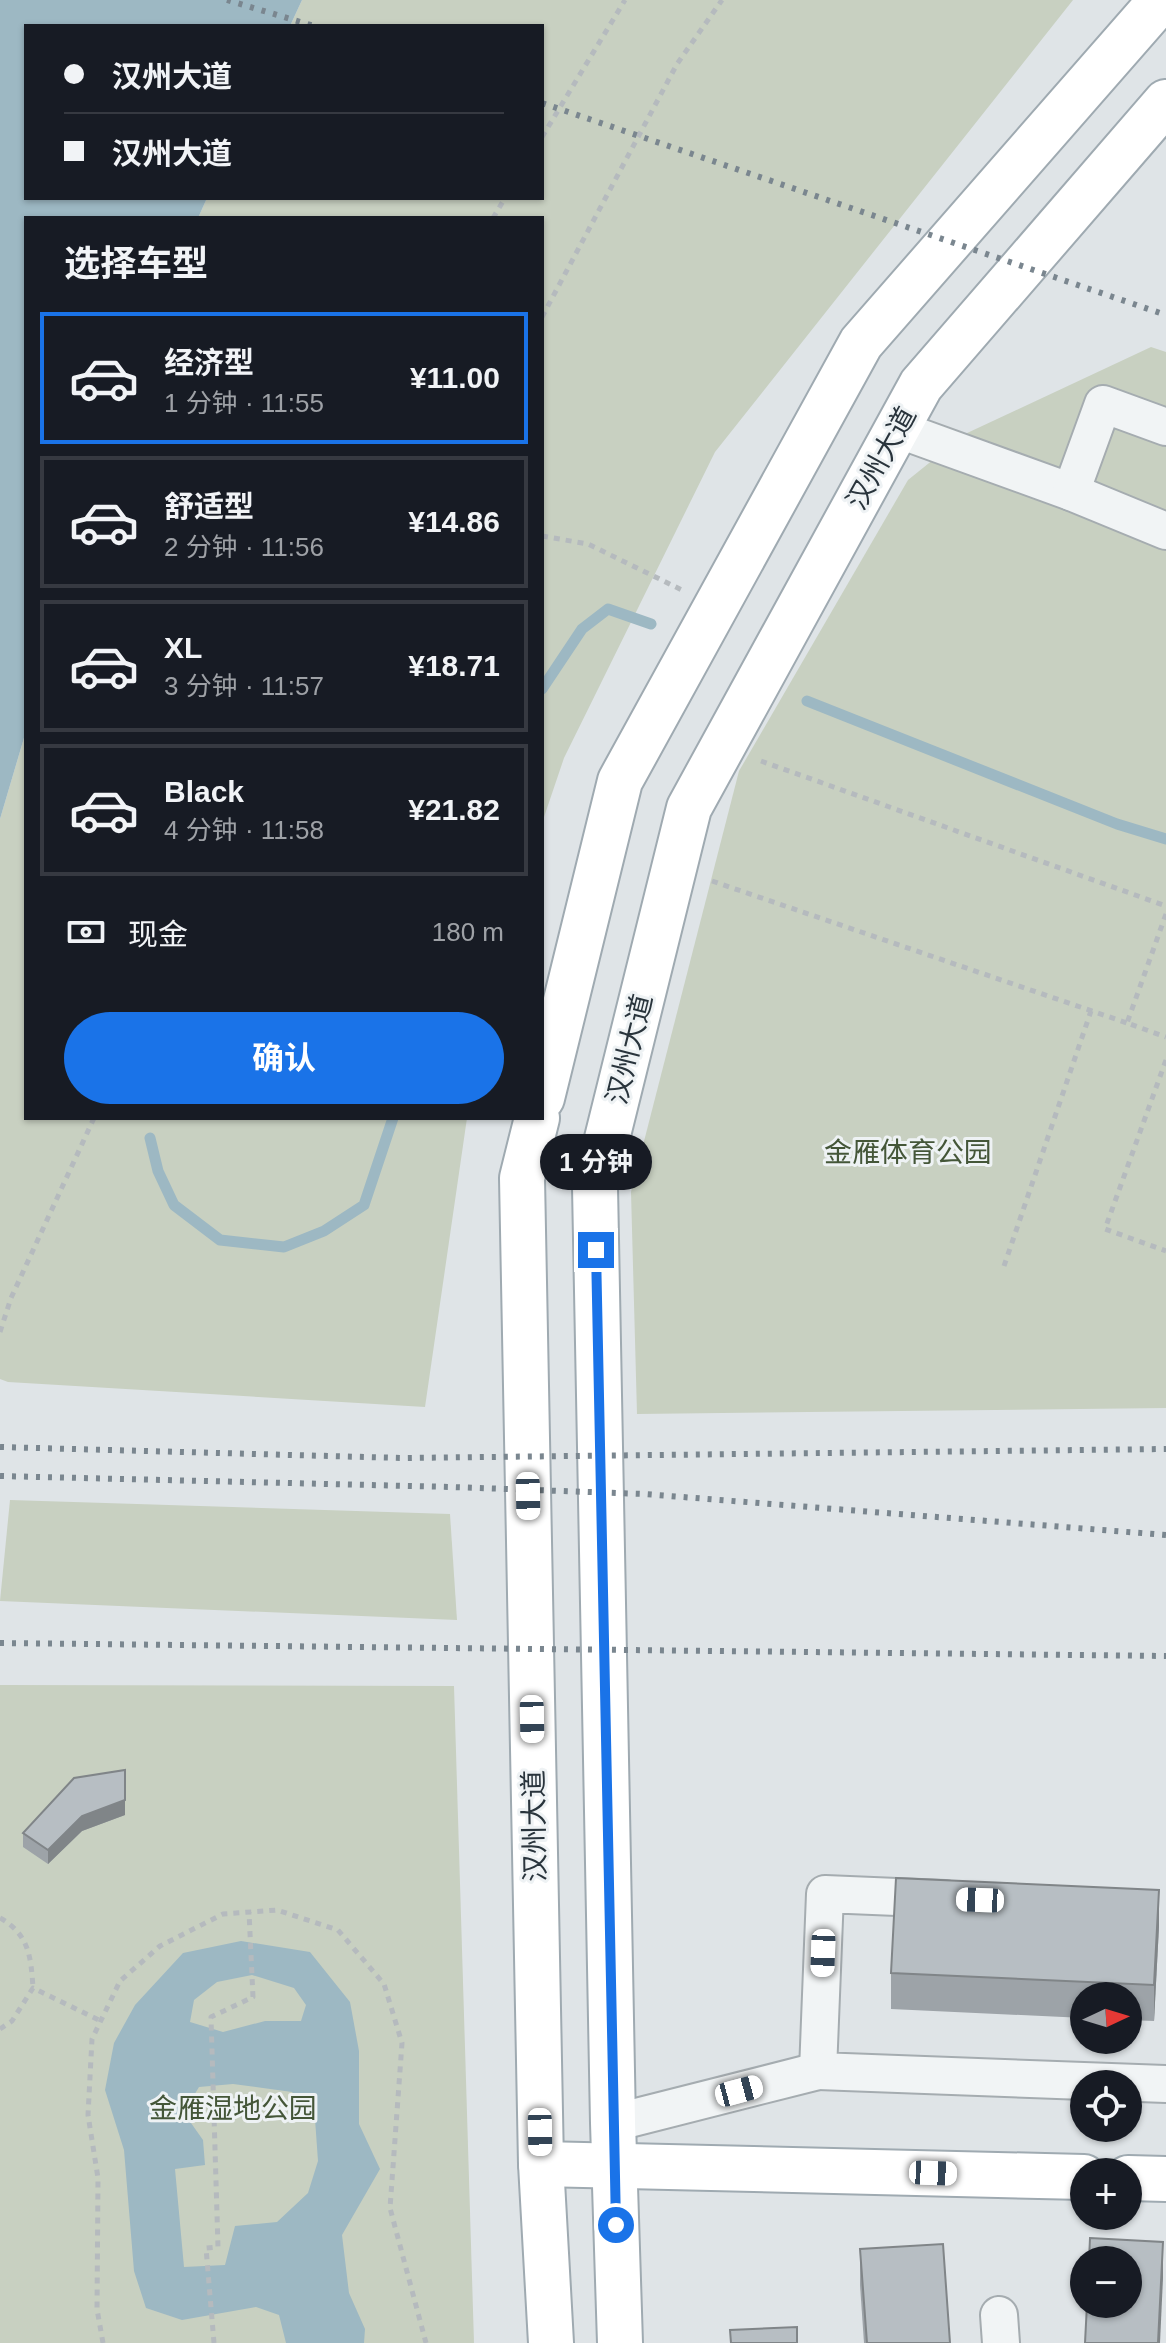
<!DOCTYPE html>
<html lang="zh">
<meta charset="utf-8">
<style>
body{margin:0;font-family:Arial,"Noto Sans SC",sans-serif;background:#20242c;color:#f1f3f6;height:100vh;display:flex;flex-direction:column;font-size:30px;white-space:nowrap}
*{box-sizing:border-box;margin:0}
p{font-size:26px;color:#9ea1a6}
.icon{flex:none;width:44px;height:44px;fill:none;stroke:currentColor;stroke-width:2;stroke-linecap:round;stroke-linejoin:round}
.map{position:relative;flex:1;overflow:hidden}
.details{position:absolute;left:24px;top:216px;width:520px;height:904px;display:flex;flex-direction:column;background:#171b24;border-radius:0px;box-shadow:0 2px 6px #0004}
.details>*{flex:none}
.banner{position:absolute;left:24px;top:24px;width:520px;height:176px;border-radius:0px;box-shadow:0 2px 6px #0004;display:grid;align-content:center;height:176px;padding:0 40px;background:#171b24}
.needle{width:52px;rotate:86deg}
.controls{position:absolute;left:1070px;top:1982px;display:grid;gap:16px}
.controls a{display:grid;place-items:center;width:72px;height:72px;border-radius:50%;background:#171b24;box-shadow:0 2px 6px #0004;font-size:40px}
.end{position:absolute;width:36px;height:36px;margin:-18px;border:10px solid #1a73e8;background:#fff;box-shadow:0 0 0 4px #fff}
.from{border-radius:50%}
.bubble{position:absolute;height:56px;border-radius:28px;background:#171b24;box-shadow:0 2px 6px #0004;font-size:26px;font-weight:700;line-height:56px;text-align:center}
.car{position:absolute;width:24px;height:48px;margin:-24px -12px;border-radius:10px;box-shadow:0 0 6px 2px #0007;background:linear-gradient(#fff 24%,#345 0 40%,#fff 0 76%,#345 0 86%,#fff 0)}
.banner b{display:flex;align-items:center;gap:28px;height:76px;font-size:30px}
.banner b+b{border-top:2px solid #363941}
.banner i{width:20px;height:20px;background:#f1f3f6}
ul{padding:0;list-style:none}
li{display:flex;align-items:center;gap:24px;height:132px;margin:0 16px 12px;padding:0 24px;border:4px solid #363941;border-radius:0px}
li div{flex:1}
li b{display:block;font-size:30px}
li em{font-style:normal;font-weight:700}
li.on{border-color:#1a73e8}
li>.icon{width:72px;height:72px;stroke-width:1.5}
h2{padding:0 40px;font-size:36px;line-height:96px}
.pay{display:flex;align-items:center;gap:20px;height:88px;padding:0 40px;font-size:30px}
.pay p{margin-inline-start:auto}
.primary-button{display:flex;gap:16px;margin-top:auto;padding:16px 40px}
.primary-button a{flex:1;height:92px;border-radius:48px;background:#1a73e8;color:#fff;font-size:32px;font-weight:700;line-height:92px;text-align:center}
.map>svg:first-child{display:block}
.green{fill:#c8d0c1}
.water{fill:#9db8c3;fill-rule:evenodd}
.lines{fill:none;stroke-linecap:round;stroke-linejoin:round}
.stream{stroke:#9db8c3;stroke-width:11}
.minor-casing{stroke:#a5acb0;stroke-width:40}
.major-casing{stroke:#9faab1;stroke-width:48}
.path{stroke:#b5babe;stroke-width:5;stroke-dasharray:6 6;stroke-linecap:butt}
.minor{stroke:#f1f4f5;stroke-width:36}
.major{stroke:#fff;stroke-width:44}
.rail{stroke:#7a868f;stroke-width:6;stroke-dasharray:4 8;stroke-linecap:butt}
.wall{fill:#9da3a8}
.shaded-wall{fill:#808588}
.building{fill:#b7bec3;stroke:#808588;stroke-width:2}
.route{stroke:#1a73e8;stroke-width:10}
.labels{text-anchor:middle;stroke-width:6;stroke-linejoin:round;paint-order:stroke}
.street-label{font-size:28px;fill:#29343c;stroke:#eef2f4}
.park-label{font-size:28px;fill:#445638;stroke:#eef2f4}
</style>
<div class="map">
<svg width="1166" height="2343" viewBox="0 0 1166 2343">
<rect width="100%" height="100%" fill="#dfe4e7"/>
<g class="green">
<path d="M 302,0 L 1073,0 L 715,452 L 564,758 L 542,823 L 542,218 L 198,218 L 207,198 L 542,198 L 542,26 L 290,26 Z"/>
<path d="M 1151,347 L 1166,352 L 1166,1408 L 637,1414 L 631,1192 L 739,771 L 908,480 L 965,434 Z"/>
<path d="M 26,731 L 26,1118 L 467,1118 L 425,1407 L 8,1382 L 0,1379 L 0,819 Z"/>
<path d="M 10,1500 L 450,1514 L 457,1620 L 0,1601 Z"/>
<path d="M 0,1685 L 454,1686 L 474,2343 L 0,2343 Z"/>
</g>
<g class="water">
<path d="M 0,0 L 302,0 L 290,26 L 26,26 L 26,198 L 207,198 L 198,218 L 26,218 L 26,731 L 0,819 Z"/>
<path d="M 241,1941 L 310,1952 L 350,2002 L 359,2051 L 359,2124 L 380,2169 L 342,2235 L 349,2293 L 365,2329 L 364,2343 L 286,2343 L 279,2315 L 256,2307 L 182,2320 L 146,2308 L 134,2271 L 124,2150 L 105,2090 L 114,2043 L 135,2005 L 183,1953 ZM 252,1975 L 294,1988 L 306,2005 L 301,2021 L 265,2021 L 223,2032 L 190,2022 L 194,2000 L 217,1982 ZM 233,2084 L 292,2092 L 315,2119 L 318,2161 L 308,2193 L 277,2222 L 235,2226 L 225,2265 L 184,2267 L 175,2169 L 205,2165 L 203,2140 L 191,2123 L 190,2102 L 199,2087 Z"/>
</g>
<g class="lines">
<g class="stream">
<path d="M 542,689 L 582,629 L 608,609 L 651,624"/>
<path d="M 807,701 L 1117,824 L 1166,839"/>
<path d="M 150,1138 L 158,1171 L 174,1205 L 220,1240 L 284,1247 L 324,1231 L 364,1205 L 393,1118"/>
</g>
<g class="minor-casing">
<g id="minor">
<path d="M 897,429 L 1071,492 L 1103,404 L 1166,427"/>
<path d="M 1071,492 L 1166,531"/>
<path d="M 945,1899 L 825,1894 L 818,2071 L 1166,2084"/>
<path d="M 613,2123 L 818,2071"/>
<path d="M 999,2315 L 1001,2343"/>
</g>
</g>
<g class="major-casing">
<g id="major">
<path d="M 542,1098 L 620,781 L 861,343 L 1161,0"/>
<path d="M 537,1118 L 522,1178 L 541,2164 L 551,2343"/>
<path d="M 541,2164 L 1084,2177"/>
<path d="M 1128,2178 L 1166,2179"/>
<path d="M 620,2343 L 613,2123 L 595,1187 L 689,808 L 921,385 L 1166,102"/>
</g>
</g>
<g class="path">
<path d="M 542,137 L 625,0"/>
<path d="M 493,218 L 505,198"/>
<path d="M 542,317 L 677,64 L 722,0"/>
<path d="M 542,536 L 588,544 L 682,590"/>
<path d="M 761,761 L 1166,906"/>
<path d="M 712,881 L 1127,1023"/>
<path d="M 1166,914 L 1127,1023 L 1166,1037"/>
<path d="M 1166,1060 L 1105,1229 L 1166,1251"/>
<path d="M 1004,1266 L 1091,1011"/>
<path d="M 0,1332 L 11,1298 L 94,1118"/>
<path d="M 0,1918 C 29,1934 31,1957 33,1988"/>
<path d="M 0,2029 L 12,2021 L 33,1988 L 101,2021"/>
<path d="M 103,2343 L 97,2309 L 98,2178 L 88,2115 L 92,2039 L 120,1981 L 160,1946 L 223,1914 L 277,1910 L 338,1930 L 384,1984 L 402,2043 L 390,2208 L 426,2343"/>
<path d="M 214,2343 L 206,2248 L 218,2247 L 211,2017 L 253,1997 L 249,1912"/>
</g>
<use href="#minor" class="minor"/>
<use href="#major" class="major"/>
<g class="rail">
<path d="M 227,0 L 314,26"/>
<path d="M 542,103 L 1166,315"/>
<path d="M 0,1447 L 402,1458 L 1166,1449"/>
<path d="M 0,1476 L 452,1487 L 644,1494 L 1166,1535"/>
<path d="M 0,1643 L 1166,1656"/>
</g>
</g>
<g class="wall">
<path d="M 125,1770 L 125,1815 L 82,1831 L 48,1864 L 23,1847 L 23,1833 Z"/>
<path d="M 1159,1926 L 1154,2021 L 1128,2020 L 1128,1996 L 1084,1996 L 1084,2018 L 891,2009 L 891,1973 Z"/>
<path d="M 860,2249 L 950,2343 L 864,2343 L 860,2285 Z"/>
</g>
<g class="shaded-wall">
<path d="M 125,1800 L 125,1815 L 82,1831 L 48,1864 L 48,1850 L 82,1816 Z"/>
<path d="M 1159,1890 L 1159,1926 L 1154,2021 L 1154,1985 Z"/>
<path d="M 1163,2242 L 1163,2278 L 1160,2343 L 1158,2343 Z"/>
</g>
<g class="building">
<path d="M 125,1770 L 125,1800 L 82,1816 L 48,1850 L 23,1833 L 74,1778 Z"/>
<path d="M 896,1878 L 1159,1890 L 1154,1985 L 891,1973 Z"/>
<path d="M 1090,2238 L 1163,2242 L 1158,2343 L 1085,2343 L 1087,2304 L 1128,2304 L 1128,2260 L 1089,2260 Z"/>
<path d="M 943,2244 L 950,2343 L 867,2343 L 860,2249 Z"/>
<path d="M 797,2327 L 797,2343 L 731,2343 L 730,2330 Z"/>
</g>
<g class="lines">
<path class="route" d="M 596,1250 L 616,2225"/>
</g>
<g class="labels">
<g class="street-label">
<text transform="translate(881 458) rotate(-61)" y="10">汉州大道</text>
<text transform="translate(629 1049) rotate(-76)" y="10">汉州大道</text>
<text transform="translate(534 1826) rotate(-91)" y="10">汉州大道</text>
</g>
<g class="park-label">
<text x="908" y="1162">金雁体育公园</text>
<text x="233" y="2118">金雁湿地公园</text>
</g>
</g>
</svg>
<div class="controls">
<a><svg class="needle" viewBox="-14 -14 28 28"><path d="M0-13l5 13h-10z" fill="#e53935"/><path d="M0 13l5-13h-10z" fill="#9ea1a6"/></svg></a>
<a><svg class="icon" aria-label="locate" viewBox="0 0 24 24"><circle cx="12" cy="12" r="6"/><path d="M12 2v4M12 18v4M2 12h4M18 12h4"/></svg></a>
<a>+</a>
<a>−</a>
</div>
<i class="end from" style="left:616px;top:2225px"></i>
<i class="end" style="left:596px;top:1250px"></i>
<div class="bubble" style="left:540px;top:1134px;width:112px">1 分钟</div>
<i class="car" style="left:528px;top:1496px;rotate:179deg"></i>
<i class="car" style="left:532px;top:1719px;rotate:179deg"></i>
<i class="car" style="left:980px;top:1900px;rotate:272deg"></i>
<i class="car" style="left:823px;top:1953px;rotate:182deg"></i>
<i class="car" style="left:739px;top:2091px;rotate:75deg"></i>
<i class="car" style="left:540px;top:2132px;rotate:179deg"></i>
<i class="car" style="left:933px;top:2173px;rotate:92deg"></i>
<div class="banner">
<b><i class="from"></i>汉州大道</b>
<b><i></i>汉州大道</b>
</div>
<section class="details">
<h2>选择车型</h2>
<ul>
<li class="on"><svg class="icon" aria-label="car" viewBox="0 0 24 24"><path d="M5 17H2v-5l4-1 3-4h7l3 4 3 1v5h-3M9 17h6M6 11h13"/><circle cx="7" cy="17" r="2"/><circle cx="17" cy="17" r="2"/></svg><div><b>经济型</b><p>1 分钟 · 11:55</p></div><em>¥11.00</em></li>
<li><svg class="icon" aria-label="car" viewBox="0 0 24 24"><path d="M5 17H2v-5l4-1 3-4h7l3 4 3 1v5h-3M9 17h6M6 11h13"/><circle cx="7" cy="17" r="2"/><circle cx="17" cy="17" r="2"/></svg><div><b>舒适型</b><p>2 分钟 · 11:56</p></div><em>¥14.86</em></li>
<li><svg class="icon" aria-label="car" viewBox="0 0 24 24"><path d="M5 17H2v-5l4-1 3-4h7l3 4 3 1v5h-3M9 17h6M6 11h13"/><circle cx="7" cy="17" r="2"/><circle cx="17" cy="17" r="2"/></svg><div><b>XL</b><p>3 分钟 · 11:57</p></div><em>¥18.71</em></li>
<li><svg class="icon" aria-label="car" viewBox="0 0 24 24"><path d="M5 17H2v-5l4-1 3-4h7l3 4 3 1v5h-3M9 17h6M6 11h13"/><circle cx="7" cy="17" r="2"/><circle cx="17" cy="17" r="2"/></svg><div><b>Black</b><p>4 分钟 · 11:58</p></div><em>¥21.82</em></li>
</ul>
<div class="pay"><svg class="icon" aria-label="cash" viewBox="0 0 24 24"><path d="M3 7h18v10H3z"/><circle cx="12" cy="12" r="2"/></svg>现金<p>180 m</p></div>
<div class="primary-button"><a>确认</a></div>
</section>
</div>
